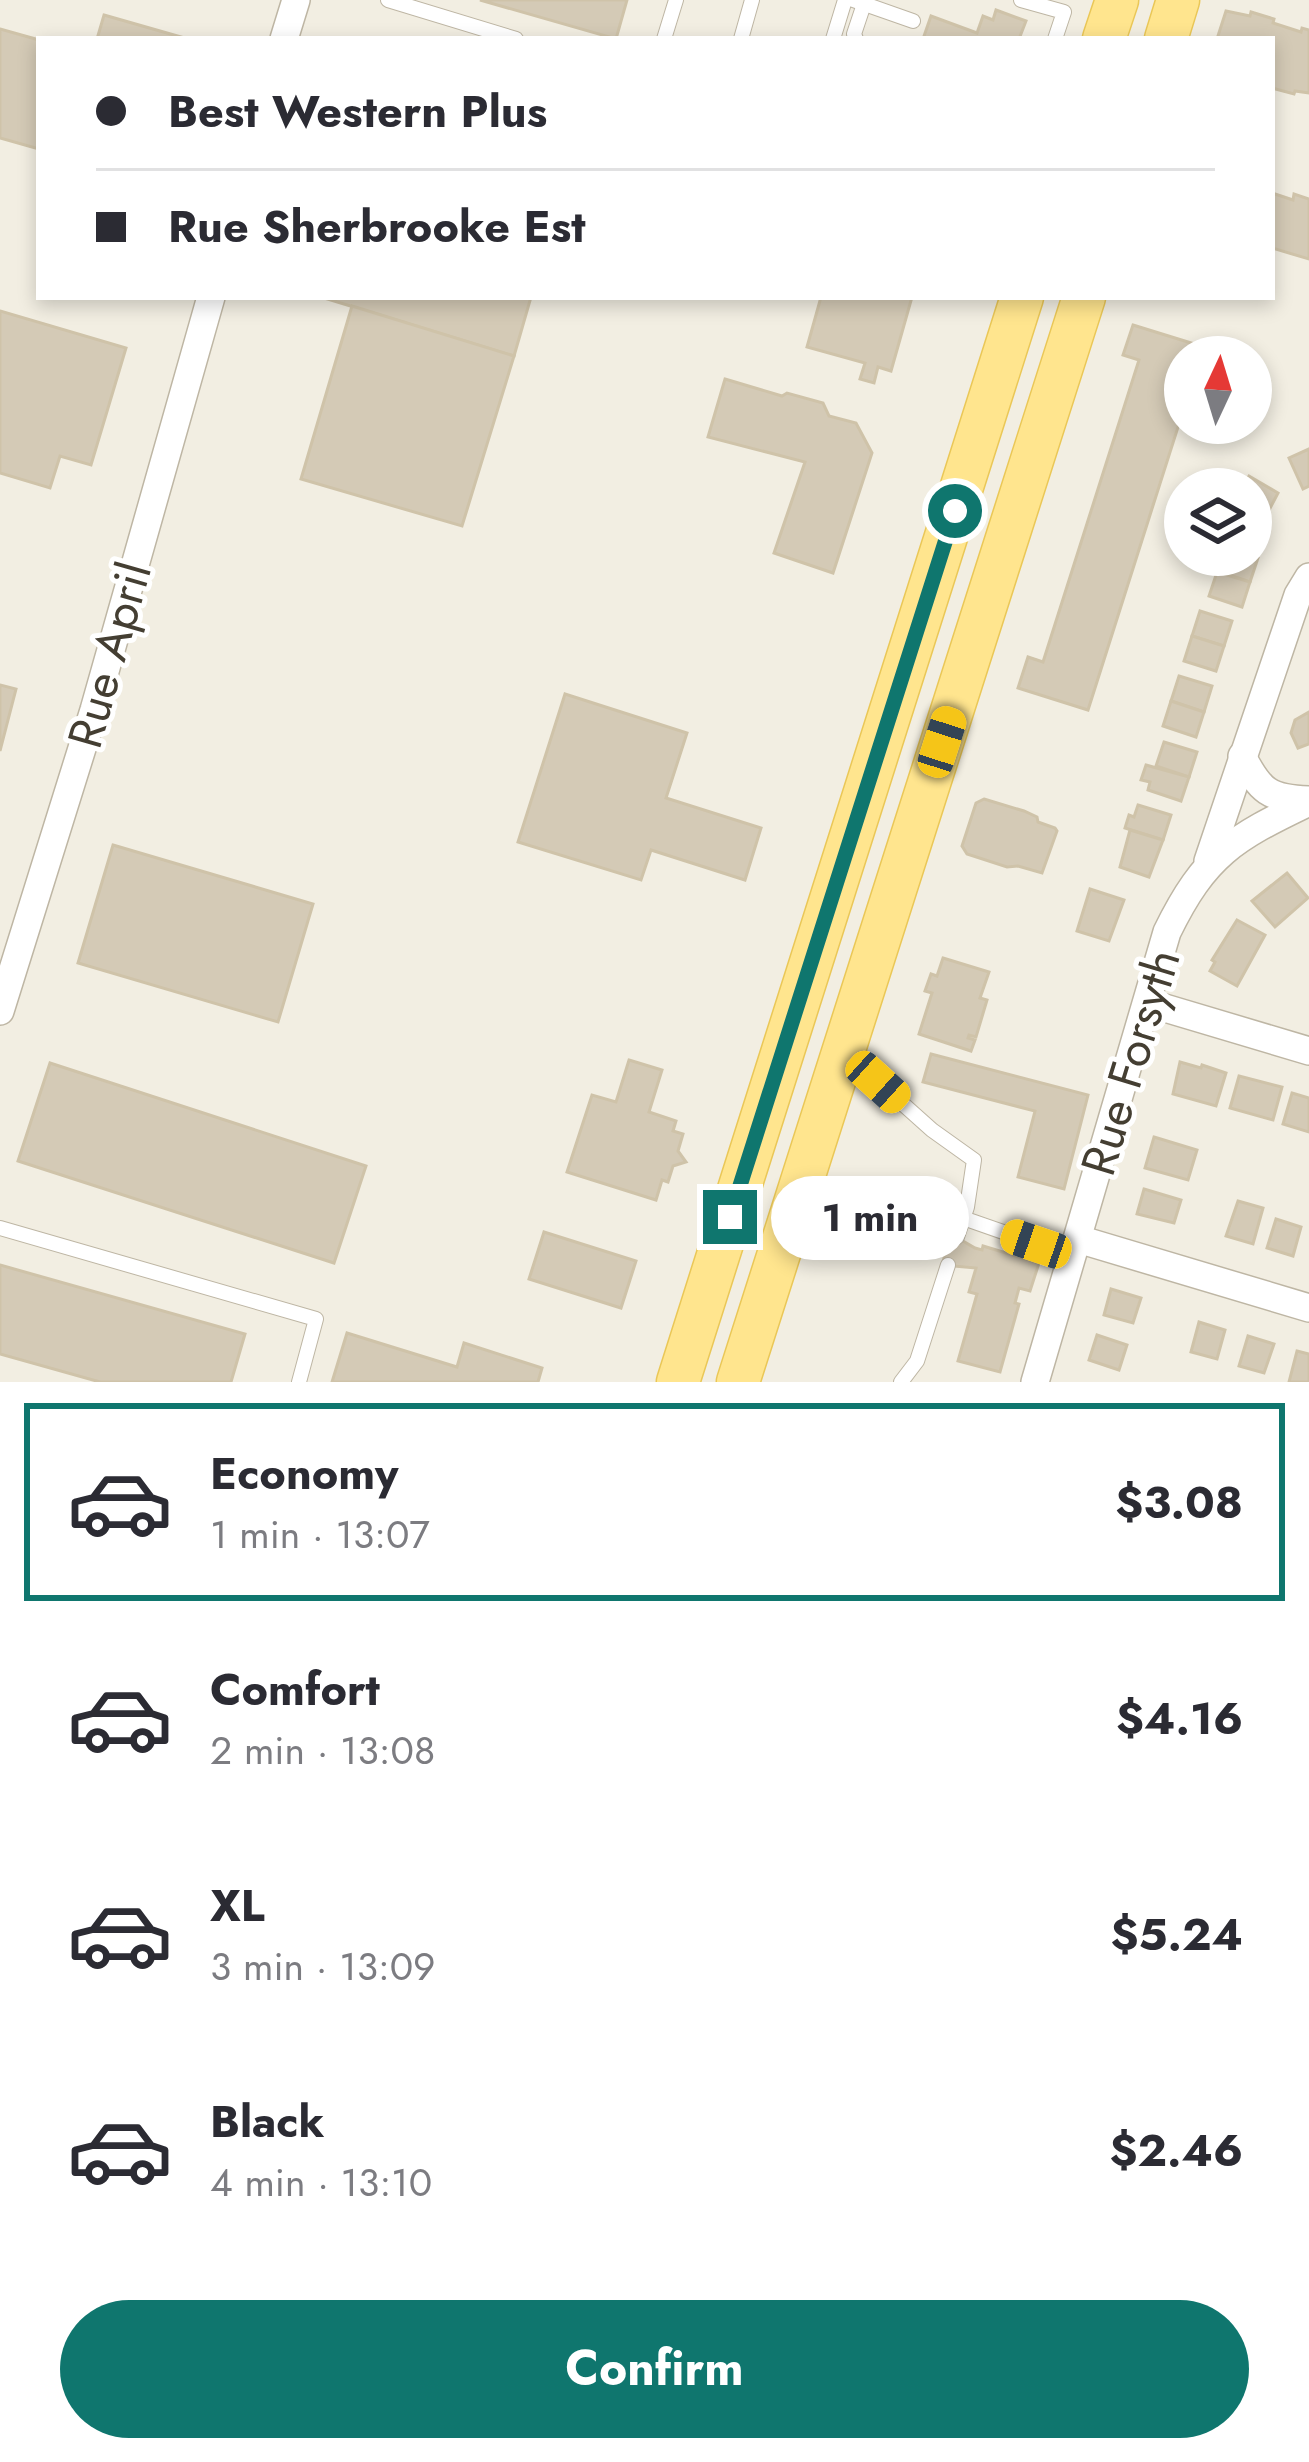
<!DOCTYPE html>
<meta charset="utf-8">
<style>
body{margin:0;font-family:Jost,sans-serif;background:#f7f7f7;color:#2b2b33;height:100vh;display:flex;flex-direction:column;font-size:45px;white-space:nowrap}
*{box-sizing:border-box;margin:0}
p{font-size:39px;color:#7c7c81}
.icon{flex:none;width:66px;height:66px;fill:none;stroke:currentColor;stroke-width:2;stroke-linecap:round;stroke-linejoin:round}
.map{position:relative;height:1382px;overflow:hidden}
.side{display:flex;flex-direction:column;background:#fff;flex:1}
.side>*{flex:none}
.guide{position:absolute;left:36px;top:36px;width:1239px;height:264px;border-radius:0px;box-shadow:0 6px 18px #0003;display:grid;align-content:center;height:264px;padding:0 60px;background:#fff}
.needle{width:78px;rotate:4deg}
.fabs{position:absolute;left:1164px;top:336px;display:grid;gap:24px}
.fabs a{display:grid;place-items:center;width:108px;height:108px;border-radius:50%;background:#fff;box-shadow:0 6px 18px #0003;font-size:60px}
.end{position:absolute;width:54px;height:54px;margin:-27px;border:15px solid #0f766e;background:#fff;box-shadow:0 0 0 6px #fff}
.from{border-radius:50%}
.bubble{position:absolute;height:84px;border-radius:42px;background:#fff;box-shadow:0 6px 18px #0003;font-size:39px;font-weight:700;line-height:84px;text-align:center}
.car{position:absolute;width:36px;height:72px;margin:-36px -18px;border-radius:15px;box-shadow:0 0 9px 3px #0007;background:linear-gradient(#f5c518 24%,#345 0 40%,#f5c518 0 76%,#345 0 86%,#f5c518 0)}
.guide b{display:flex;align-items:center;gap:42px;height:114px;font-size:45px}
.guide b+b{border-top:3px solid #e1e1e2}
.guide i{width:30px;height:30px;background:#2b2b33}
ul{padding:21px 0 0;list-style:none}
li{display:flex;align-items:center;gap:36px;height:198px;margin:0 24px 18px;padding:0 36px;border:6px solid transparent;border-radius:0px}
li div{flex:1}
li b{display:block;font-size:45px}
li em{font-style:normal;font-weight:700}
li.current{border-color:#0f766e}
li>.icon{width:108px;height:108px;stroke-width:1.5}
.action{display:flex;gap:24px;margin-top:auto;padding:24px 60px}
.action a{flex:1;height:138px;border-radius:72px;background:#0f766e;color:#fff;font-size:48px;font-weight:700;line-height:138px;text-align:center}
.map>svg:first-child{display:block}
.building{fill:#d4cab6;stroke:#cfc3a9;stroke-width:3}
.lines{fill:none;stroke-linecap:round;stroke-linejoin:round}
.lane-casing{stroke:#beb6a4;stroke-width:16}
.street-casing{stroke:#beb6a4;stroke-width:30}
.primary-casing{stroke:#eac757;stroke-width:45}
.lane{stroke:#fff;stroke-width:14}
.street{stroke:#fff;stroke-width:27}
.primary{stroke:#ffe58e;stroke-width:42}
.route{stroke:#0f766e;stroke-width:15}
.labels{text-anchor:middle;stroke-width:10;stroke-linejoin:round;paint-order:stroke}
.street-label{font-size:48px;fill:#443e32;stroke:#fff}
</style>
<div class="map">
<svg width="1309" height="1382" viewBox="0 0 1309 1382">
<rect width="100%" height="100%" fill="#f2eee2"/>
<g class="building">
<path d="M 480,0 L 627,0 L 616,39 Z"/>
<path d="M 996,10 L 1026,21 L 1019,39 L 923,39 L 931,16 L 977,33 L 983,16 L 993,20 Z"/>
<path d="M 1226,11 L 1250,16 L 1251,12 L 1274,19 L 1273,23 L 1301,32 L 1302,28 L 1309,30 L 1309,93 L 1295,91 L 1294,94 L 1272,88 L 1272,39 L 1217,39 Z"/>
<path d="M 104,15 L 188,39 L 97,39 Z"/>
<path d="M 0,29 L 39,40 L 39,149 L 0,138 Z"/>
<path d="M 1272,193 L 1293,200 L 1294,194 L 1309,199 L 1309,259 L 1272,248 Z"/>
<path d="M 321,297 L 531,297 L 514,356 Z"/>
<path d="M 821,297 L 912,297 L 891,371 L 878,367 L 874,383 L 860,379 L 865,363 L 807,347 Z"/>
<path d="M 352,306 L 514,356 L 462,526 L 301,479 Z"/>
<path d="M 0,311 L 126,348 L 91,465 L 60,456 L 50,488 L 0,473 Z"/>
<path d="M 1133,325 L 1230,355 L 1185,357 L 1185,405 L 1088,710 L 1018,688 L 1028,657 L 1043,662 L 1139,360 L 1123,355 Z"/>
<path d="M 725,379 L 782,396 L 787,393 L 823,403 L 829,416 L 856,423 L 872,453 L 833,573 L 774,553 L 805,462 L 708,437 Z"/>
<path d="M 1309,449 L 1309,486 L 1303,489 L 1289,458 Z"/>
<path d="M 1249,476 L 1278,493 L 1266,516 L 1251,507 L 1251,489 L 1232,489 L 1238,479 L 1245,483 Z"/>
<path d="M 1251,507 L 1266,516 L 1253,539 L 1251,538 Z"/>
<path d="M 1223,555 L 1249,555 L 1258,558 L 1250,582 L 1212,569 L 1215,560 L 1221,562 Z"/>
<path d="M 1217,572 L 1250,582 L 1242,607 L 1209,596 Z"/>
<path d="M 1200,611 L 1232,621 L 1224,646 L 1192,636 Z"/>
<path d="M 1192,636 L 1224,646 L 1216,671 L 1184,661 Z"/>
<path d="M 1179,676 L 1212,686 L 1204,712 L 1171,701 Z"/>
<path d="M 0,685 L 16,689 L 0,751 Z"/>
<path d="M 565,694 L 687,733 L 666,798 L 761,828 L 745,880 L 651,850 L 641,880 L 518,842 Z"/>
<path d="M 1171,701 L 1204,712 L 1196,737 L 1163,726 Z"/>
<path d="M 1309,712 L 1309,744 L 1298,748 L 1291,733 L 1295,720 Z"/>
<path d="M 1164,742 L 1197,752 L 1189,777 L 1156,766 Z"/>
<path d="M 1146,765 L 1189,777 L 1181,801 L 1148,790 L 1150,782 L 1141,780 Z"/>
<path d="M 984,799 L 1024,811 L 1037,817 L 1038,822 L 1055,828 L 1057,831 L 1042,873 L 1018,866 L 1007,867 L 967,854 L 962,846 L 976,803 Z"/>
<path d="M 1138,805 L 1171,815 L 1163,840 L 1125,828 L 1129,815 L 1134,817 Z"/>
<path d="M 1130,830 L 1163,840 L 1149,877 L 1120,867 Z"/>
<path d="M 113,845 L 313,904 L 278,1022 L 78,963 Z"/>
<path d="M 1287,873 L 1308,898 L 1275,927 L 1252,901 Z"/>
<path d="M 1090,889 L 1124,900 L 1109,941 L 1077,931 Z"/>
<path d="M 1237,920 L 1265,935 L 1237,986 L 1210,971 L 1215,962 L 1212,960 Z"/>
<path d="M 943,958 L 989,972 L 980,998 L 987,1000 L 976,1037 L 969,1035 L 968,1038 L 975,1040 L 971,1051 L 919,1034 L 932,993 L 925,991 L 931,974 L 937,976 Z"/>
<path d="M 931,1054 L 1088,1095 L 1064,1189 L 1018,1177 L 1035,1111 L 923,1082 Z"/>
<path d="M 629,1060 L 662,1070 L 649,1112 L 676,1121 L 673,1131 L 683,1134 L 678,1151 L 686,1162 L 673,1166 L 668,1182 L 662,1180 L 656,1200 L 567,1172 L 592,1095 L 616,1102 Z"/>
<path d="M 1180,1062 L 1201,1068 L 1202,1065 L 1226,1073 L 1216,1106 L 1173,1094 Z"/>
<path d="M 50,1063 L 366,1166 L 334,1263 L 18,1161 Z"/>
<path d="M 1239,1076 L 1282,1087 L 1273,1120 L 1230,1108 Z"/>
<path d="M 1292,1093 L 1309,1098 L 1309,1132 L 1283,1124 Z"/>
<path d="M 1154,1137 L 1197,1150 L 1188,1180 L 1145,1168 Z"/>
<path d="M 1144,1189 L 1181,1200 L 1174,1223 L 1137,1214 Z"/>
<path d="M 1238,1201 L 1263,1208 L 1253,1244 L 1226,1236 Z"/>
<path d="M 1276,1219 L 1301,1227 L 1293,1256 L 1267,1248 Z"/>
<path d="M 544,1232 L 636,1261 L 621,1308 L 529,1279 Z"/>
<path d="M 951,1234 L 975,1248 L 982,1250 L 983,1246 L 1039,1263 L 1030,1291 L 1019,1288 L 1015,1303 L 1019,1304 L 1000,1372 L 958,1361 L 977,1294 L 969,1292 L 976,1268 L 942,1265 Z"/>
<path d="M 0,1265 L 245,1334 L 231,1382 L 100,1382 L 0,1354 Z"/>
<path d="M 1111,1289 L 1141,1298 L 1133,1323 L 1104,1315 Z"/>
<path d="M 1199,1322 L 1225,1330 L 1217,1359 L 1191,1352 Z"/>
<path d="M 347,1333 L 457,1367 L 464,1343 L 542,1368 L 538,1382 L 332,1382 Z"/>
<path d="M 1097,1335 L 1127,1345 L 1119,1370 L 1089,1360 Z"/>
<path d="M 1248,1336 L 1274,1344 L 1264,1373 L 1239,1366 Z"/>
<path d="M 1297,1351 L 1309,1354 L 1309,1382 L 1289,1382 Z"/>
</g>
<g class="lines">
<g class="lane-casing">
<g id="lane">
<path d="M 388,0 L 516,39"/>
<path d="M 853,0 L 913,21"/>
<path d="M 1021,0 L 1064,12 L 1055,39"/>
<path d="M 664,39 L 676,0"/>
<path d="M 741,39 L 752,0"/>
<path d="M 833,39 L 845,0"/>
<path d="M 856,39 L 854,34 L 864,4"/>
<path d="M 847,1054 L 932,1130 L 974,1160 L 967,1207 L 957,1237"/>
<path d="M 963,1218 L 1072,1256"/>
<path d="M 0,1228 L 316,1319 L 299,1382"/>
<path d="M 901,1382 L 917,1361 L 948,1265"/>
</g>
</g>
<g class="street-casing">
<g id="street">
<path d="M 284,39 L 296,0"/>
<path d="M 1242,756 C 1260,791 1269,799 1309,800"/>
<path d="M 1208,861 L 1298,595 L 1309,577"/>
<path d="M 1148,1003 L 1309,1051"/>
<path d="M 0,1011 L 94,710 L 211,297"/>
<path d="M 1078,1239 L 1309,1308"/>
<path d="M 1035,1382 L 1167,932 C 1205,854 1234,838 1309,802"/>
</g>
</g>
<g class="primary-casing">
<g id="primary">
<path d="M 1104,39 L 1117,0"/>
<path d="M 1166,39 L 1178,0"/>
<path d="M 678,1382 L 1022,297"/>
<path d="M 738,1382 L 1084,297"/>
</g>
</g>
<use href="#lane" class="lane"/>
<use href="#street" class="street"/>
<use href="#primary" class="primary"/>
</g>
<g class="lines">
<path class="route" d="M 730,1217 L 955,511"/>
</g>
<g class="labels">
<g class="street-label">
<text transform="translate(109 655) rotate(-74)" y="17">Rue April</text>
<text transform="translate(1130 1062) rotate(-73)" y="17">Rue Forsyth</text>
</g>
</g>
</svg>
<div class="fabs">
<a><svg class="needle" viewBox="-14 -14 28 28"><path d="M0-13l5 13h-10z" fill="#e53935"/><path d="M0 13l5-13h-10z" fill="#7c7c81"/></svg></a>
<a><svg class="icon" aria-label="layers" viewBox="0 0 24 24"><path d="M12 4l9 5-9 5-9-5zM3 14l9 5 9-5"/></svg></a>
</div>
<i class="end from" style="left:955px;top:511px"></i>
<i class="end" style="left:730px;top:1217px"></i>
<div class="bubble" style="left:771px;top:1176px;width:198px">1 min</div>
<i class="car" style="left:942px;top:742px;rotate:18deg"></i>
<i class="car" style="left:878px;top:1082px;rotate:132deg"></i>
<i class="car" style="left:1036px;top:1244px;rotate:289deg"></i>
<div class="guide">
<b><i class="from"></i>Best Western Plus</b>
<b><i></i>Rue Sherbrooke Est</b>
</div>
</div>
<section class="side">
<ul>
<li class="current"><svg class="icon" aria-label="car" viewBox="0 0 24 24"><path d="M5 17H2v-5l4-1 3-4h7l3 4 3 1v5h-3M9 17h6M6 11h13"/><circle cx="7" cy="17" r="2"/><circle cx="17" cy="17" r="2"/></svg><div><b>Economy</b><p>1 min · 13:07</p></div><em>$3.08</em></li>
<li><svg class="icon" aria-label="car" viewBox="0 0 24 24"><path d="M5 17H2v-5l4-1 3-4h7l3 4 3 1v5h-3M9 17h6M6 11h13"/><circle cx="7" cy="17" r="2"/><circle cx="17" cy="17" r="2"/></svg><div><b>Comfort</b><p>2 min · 13:08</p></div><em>$4.16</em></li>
<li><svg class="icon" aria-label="car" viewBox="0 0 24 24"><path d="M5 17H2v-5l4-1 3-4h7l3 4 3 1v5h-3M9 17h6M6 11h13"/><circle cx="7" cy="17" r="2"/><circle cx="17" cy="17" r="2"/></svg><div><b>XL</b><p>3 min · 13:09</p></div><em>$5.24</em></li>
<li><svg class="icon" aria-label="car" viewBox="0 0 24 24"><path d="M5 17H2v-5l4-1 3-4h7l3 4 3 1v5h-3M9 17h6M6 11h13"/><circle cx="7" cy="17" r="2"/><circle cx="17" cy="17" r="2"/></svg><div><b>Black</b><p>4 min · 13:10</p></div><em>$2.46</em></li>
</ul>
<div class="action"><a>Confirm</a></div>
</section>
